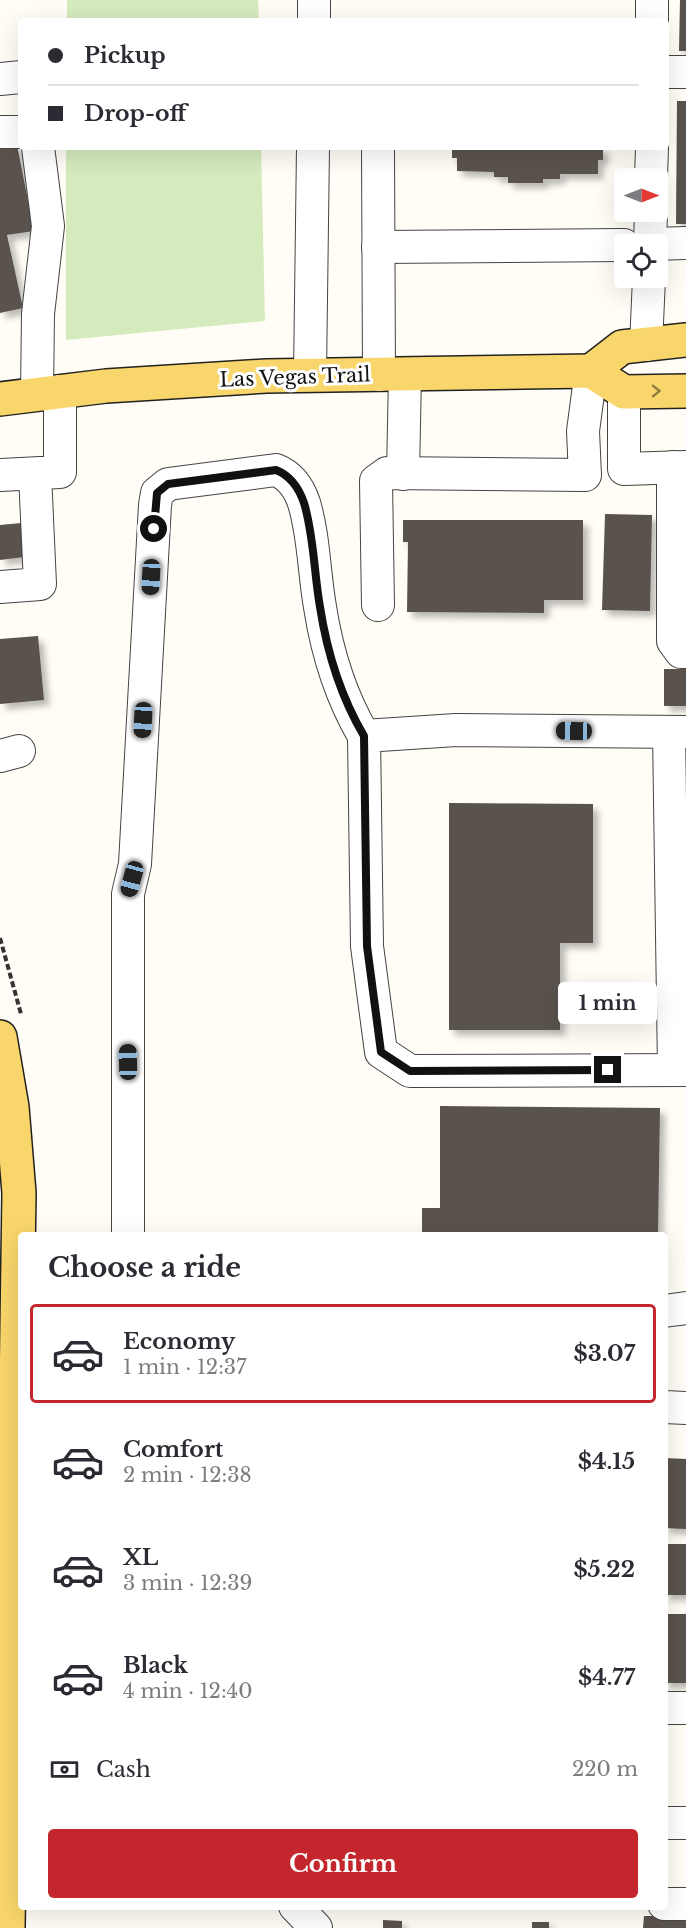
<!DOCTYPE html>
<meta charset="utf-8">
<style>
body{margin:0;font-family:"Libre Baskerville",serif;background:#f7f7f7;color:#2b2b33;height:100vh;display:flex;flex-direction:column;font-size:22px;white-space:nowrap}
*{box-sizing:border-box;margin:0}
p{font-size:20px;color:#7c7c81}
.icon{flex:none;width:33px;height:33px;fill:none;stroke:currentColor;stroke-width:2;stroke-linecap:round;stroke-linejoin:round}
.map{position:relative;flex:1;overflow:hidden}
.side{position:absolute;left:18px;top:1232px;width:650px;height:678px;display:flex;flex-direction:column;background:#fff;border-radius:6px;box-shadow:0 6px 24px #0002}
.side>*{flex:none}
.guide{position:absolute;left:18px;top:18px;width:651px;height:132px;border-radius:6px;box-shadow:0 6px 24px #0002;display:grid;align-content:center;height:132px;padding:0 30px;background:#fff}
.needle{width:39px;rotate:90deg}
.fabs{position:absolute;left:614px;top:168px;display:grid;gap:12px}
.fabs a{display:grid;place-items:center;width:54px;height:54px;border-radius:6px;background:#fff;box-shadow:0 6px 24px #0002;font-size:30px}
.end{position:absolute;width:27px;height:27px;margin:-14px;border:8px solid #111;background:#fff;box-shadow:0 0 0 3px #fff}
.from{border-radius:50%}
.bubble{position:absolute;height:42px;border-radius:6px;background:#fff;box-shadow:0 6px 24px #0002;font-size:20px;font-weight:800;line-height:42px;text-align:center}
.car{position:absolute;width:18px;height:36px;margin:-18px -9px;border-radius:8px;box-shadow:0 0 4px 2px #0007;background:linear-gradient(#222 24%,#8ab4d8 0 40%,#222 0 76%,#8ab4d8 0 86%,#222 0)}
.guide b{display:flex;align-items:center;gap:21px;height:57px;font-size:22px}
.guide b+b{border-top:2px solid #e1e1e2}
.guide i{width:15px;height:15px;background:#2b2b33}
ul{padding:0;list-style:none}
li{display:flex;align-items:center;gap:18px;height:99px;margin:0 12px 9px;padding:0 18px;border:3px solid transparent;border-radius:6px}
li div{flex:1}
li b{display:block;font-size:22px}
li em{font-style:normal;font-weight:800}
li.on{border-color:#c4262e}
li>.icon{width:54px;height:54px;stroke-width:1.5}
h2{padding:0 30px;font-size:27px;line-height:72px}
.pay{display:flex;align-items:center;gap:15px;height:66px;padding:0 30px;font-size:22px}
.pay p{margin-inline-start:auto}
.button{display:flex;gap:12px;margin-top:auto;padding:12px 30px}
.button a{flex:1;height:69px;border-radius:6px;background:#c4262e;color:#fff;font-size:24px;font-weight:800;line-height:69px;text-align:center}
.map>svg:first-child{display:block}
.green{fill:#d5ebbd}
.building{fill:#5a524d;filter:url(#shadow)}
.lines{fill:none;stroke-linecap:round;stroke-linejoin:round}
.minor-casing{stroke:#444;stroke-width:34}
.major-casing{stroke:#222;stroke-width:36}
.path{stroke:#333;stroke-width:4;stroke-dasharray:6 3;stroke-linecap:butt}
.minor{stroke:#fff;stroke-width:32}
.major{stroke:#f9d66b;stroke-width:33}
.oneway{stroke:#917d42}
.route{stroke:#111;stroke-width:8}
.labels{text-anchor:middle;stroke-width:6;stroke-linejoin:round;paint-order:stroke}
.street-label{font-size:20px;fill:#111;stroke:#fff}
</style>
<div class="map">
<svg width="686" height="1928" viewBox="0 0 686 1928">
<defs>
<filter id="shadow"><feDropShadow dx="5.5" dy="5.5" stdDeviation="3" flood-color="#0004"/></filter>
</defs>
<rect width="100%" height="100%" fill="#fffdf5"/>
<g class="green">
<path d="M 67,0 L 258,0 L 259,21 L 67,21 Z"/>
<path d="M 66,147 L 261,147 L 265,321 L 66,340 Z"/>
</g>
<g class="building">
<path d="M 680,0 L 686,0 L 686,51 L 679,51 Z"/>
<path d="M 677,101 L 686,101 L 686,224 L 676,224 Z"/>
<path d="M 0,144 L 17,145 L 34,231 L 7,235 L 23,308 L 0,313 Z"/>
<path d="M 452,147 L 603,147 L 603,160 L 598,160 L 598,174 L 560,174 L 560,179 L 543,179 L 543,183 L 508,183 L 508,177 L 494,177 L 494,172 L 457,171 L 457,158 L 452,158 Z"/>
<path d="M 605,514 L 652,515 L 650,611 L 602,610 Z"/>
<path d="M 403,520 L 583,520 L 583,600 L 544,600 L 544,613 L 407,612 L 408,542 L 403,542 Z"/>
<path d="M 21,523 L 24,557 L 0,560 L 0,525 Z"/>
<path d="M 38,636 L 44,700 L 0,704 L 0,639 Z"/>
<rect x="664" y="669" width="22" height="37"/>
<path d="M 449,803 L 593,804 L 593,943 L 560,943 L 560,1030 L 449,1030 Z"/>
<path d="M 440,1106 L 660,1108 L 658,1234 L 422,1234 L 422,1208 L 440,1208 Z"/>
<path d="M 664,1458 L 686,1459 L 686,1529 L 664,1528 Z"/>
<rect x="664" y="1544" width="22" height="51"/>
<rect x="664" y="1614" width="22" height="69"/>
<path d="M 644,1916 L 686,1916 L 686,1928 L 643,1928 Z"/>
<path d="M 383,1920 L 402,1921 L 402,1928 L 383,1928 Z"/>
<rect x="532" y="1922" width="17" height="6"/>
</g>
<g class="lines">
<g class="minor-casing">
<g id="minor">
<path d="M 652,0 L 652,21"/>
<path d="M 314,21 L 314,0"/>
<path d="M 666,72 L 686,72"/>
<path d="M 0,79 L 21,77"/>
<path d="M 0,132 L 21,132"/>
<path d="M 378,147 L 379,375"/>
<path d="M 651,178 L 652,147"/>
<path d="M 650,244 L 651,212"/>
<path d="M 652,244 L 686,243"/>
<path d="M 378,247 L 624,245"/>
<path d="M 646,345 L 649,278"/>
<path d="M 310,375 L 313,147"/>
<path d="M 624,392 L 624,469 L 686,467"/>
<path d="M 37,394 L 38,314 L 48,226 L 38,147"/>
<path d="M 673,467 L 673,641 L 681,652 L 686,652"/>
<path d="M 403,474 L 405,374"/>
<path d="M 0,475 L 60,472 L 60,391"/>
<path d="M 0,587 L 40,584 L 35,474"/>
<path d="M 378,605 L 376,481 L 387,473 L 585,475 L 583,431 L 591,371"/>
<path d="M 669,732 L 674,1070"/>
<path d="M 686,732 L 456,730 L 364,736 L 367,946 L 381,1052 L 410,1071 L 686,1070"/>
<path d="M 0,756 L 19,751"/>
<path d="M 128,1234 L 128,894 L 135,864 L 155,505 L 157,493 L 168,484 L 276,470 C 291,476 299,488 304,503 C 314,536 314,573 320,607 C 327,652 341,697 364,736"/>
<path d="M 664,1311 L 686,1308"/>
<path d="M 664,1407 L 686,1408"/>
<path d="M 664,1708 L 686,1708"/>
<path d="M 664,1823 L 686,1823"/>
<path d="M 664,1904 L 686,1904"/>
<path d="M 295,1906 L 316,1928"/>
</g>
</g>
<g class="major-casing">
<g id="major">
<path d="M 591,371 L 622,347 L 686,340"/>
<path d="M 0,399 L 106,386 L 266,376 L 591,371 L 624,392 L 686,391"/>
<path d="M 0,1037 L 12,1107 L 19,1193 L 8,1928"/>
</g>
</g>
<path class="path" d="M 0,938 L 21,1014"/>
<use href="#minor" class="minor"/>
<use href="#major" class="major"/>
</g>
<defs><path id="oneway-chevron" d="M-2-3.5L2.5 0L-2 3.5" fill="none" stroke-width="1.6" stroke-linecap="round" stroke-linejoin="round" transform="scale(1.5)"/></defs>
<use class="oneway" href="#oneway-chevron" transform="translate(656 391) rotate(-1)"/>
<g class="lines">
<path class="route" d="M 154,529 L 157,493 L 168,484 L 276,470 C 291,476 299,488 304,503 C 314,536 314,573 320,607 C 327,652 341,697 364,736 L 367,946 L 381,1052 L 410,1071 L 608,1070"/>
</g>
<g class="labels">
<g class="street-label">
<text transform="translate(295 377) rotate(-2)" y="7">Las Vegas Trail</text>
</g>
</g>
</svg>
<div class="fabs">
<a><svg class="needle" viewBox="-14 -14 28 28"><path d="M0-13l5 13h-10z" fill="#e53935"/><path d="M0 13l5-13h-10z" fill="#7c7c81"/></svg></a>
<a><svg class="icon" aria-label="locate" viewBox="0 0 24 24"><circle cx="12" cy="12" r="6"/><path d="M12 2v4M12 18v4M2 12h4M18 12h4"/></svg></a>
</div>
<i class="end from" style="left:154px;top:529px"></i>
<i class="end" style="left:608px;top:1070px"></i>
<div class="bubble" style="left:558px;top:982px;width:99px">1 min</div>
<i class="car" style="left:151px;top:577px;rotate:183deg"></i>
<i class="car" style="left:143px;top:720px;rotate:183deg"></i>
<i class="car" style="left:574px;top:731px;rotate:271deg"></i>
<i class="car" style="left:132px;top:879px;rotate:195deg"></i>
<i class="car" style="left:128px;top:1062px;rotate:359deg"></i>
<div class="guide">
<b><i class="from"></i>Pickup</b>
<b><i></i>Drop-off</b>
</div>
<section class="side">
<h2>Choose a ride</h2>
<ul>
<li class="on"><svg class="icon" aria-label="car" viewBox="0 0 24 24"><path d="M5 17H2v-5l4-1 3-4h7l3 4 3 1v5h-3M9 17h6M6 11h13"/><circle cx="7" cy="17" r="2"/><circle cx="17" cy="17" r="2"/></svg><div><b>Economy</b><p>1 min · 12:37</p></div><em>$3.07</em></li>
<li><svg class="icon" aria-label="car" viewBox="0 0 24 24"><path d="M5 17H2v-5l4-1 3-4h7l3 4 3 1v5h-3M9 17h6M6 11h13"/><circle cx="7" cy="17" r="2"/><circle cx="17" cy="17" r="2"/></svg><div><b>Comfort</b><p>2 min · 12:38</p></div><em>$4.15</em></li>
<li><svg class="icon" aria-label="car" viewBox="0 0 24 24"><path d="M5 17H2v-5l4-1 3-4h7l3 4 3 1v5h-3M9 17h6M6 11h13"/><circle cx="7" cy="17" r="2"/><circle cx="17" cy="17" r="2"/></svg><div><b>XL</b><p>3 min · 12:39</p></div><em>$5.22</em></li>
<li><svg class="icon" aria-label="car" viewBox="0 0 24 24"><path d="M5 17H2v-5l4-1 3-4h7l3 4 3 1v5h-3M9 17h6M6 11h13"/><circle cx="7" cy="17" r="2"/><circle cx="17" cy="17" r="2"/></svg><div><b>Black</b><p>4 min · 12:40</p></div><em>$4.77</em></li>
</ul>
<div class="pay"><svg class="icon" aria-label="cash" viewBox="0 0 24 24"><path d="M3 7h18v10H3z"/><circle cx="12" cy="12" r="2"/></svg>Cash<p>220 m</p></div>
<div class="button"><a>Confirm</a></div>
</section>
</div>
